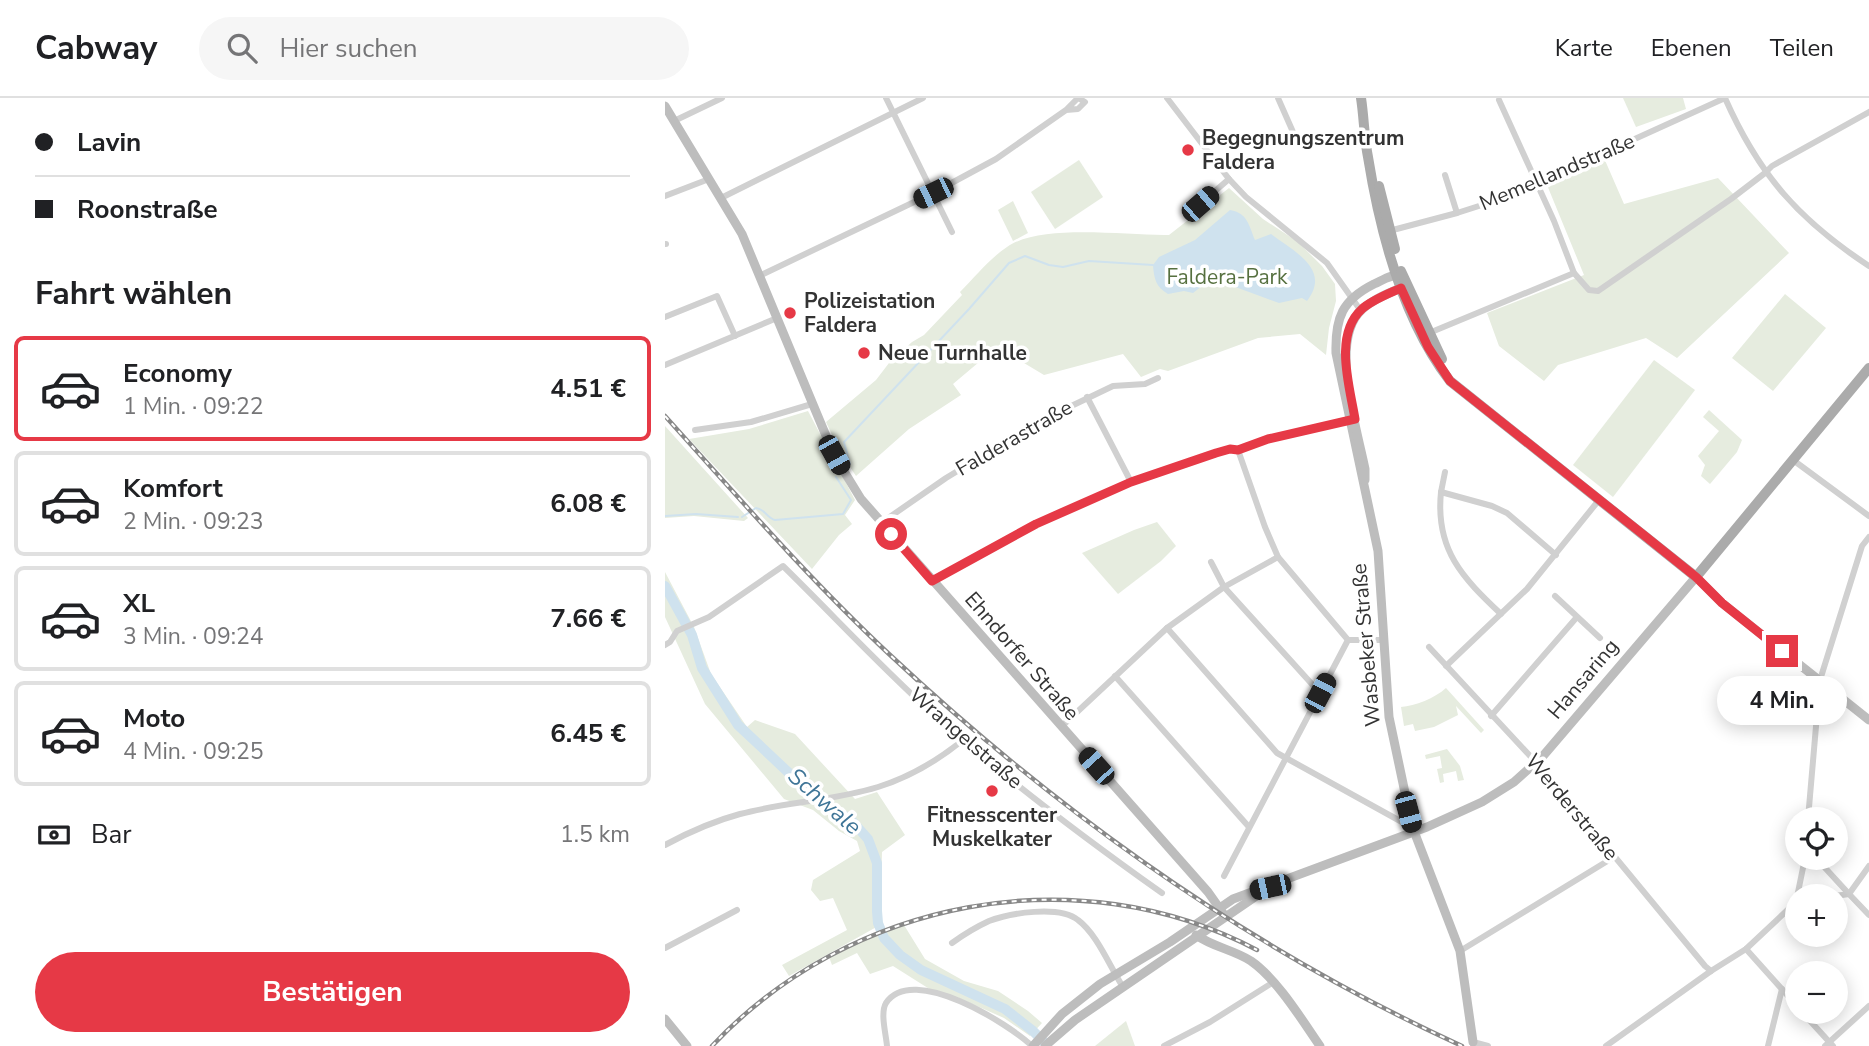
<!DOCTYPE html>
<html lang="de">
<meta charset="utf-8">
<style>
body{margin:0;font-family:"Nunito Sans",sans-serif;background:#f6f6f6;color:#202124;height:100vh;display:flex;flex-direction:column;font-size:26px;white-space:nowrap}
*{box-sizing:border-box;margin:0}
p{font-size:23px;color:#757577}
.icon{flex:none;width:38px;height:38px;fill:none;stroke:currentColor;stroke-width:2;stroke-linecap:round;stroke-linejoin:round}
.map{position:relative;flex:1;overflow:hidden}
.side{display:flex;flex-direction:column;background:#fff;width:665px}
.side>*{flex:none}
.top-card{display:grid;align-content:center;height:154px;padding:0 35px;background:#fff}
.buttons{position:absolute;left:1120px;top:709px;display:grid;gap:14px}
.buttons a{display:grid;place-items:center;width:63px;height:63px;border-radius:50%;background:#fff;box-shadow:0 4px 18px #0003;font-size:35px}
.end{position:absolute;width:32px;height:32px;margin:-16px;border:9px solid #e63946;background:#fff;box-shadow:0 0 0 4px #fff}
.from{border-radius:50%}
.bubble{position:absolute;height:49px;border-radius:24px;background:#fff;box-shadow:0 4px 18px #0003;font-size:23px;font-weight:700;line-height:49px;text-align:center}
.car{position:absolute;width:21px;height:42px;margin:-21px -10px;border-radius:9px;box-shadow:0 0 5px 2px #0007;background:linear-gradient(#222 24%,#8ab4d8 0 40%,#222 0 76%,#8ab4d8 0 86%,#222 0)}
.top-card b{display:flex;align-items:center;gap:24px;height:66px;font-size:26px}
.top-card b+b{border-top:2px solid #e0e0e0}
.top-card i{width:18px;height:18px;background:#202124}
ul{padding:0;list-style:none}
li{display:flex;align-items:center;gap:21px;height:105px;margin:0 14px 10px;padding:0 21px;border:4px solid #e0e0e0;border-radius:10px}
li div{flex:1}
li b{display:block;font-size:26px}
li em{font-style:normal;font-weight:700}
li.selected{border-color:#e63946}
li>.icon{width:63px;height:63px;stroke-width:1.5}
h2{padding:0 35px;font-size:32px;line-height:84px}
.pay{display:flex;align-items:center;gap:18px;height:77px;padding:0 35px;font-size:26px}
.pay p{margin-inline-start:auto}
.primary-button{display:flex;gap:14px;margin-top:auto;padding:14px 35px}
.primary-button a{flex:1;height:80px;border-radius:42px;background:#e63946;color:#fff;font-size:28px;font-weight:700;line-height:80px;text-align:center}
header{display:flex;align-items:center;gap:42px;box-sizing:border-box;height:98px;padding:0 35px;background:#fff;border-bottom:2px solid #e0e0e0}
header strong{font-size:33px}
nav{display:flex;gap:38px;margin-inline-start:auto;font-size:24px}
.search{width:490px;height:63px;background:#f6f6f6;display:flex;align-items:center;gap:18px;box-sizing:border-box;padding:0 24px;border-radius:38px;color:#757577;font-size:26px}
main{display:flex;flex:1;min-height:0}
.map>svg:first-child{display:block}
.green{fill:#e6ecdf}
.water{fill:#cfe2ee}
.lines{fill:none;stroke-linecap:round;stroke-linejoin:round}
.stream{stroke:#cfe2ee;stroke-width:2}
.river{stroke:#cfe2ee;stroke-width:10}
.street{stroke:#d0d0d0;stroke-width:6}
.secondary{stroke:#bdbdbd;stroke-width:9}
.primary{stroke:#ababab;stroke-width:10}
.rail-casing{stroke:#888;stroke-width:4.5}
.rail{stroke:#fff;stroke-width:2;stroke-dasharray:5;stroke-linecap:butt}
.route{stroke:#e63946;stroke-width:9}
.poi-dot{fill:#e63946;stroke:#fff;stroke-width:2.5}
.labels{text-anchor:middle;stroke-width:7;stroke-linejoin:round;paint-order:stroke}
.poi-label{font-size:21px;font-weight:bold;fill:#333;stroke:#fff;text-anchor:start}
.street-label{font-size:21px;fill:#333;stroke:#fff}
.park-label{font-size:21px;fill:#56703f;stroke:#fff}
.water-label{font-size:23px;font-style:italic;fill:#3f7597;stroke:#fff}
</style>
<header>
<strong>Cabway</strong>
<div class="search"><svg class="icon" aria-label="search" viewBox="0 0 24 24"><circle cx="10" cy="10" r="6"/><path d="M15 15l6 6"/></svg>Hier suchen</div>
<nav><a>Karte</a><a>Ebenen</a><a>Teilen</a></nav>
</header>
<main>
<section class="side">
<div class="top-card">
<b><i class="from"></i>Lavin</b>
<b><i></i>Roonstraße</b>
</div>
<h2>Fahrt wählen</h2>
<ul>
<li class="selected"><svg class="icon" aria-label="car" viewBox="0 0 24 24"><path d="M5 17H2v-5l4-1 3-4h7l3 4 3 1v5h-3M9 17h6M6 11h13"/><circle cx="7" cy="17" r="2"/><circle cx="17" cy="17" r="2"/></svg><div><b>Economy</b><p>1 Min. · 09:22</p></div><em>4.51 €</em></li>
<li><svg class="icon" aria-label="car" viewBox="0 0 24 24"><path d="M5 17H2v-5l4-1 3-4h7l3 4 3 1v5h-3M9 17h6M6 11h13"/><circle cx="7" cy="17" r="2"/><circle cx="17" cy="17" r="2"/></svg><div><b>Komfort</b><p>2 Min. · 09:23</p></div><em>6.08 €</em></li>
<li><svg class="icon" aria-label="car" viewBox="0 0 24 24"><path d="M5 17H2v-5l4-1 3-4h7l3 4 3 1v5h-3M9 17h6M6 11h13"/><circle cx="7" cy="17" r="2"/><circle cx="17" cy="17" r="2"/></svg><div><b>XL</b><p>3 Min. · 09:24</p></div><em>7.66 €</em></li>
<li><svg class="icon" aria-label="car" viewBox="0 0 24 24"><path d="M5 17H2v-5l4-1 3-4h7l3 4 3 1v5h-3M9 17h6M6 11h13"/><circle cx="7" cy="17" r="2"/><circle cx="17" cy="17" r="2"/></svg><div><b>Moto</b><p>4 Min. · 09:25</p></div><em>6.45 €</em></li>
</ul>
<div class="pay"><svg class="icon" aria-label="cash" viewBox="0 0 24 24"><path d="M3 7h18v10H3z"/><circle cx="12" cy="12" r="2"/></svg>Bar<p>1.5 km</p></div>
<div class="primary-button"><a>Bestätigen</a></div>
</section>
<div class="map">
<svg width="1204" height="948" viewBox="0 0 1204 948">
<rect width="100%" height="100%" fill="#fff"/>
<g class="green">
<path d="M 958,0 L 1018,0 L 1021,11 L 971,29 Z"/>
<path d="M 939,60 L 959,106 L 1053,80 L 1124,155 L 1012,260 L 981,240 L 893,267 L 879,283 L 834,248 L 822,215 L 919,177 L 882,87 Z"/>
<path d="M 414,62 L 438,99 L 390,131 L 366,94 Z"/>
<path d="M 564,90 L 598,121 L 633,144 L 657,168 L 670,186 L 671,203 L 664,230 L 661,257 L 635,236 L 593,240 L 503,273 L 495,271 L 476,279 L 458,256 L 379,277 L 359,265 L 339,243 L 288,286 L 296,297 L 244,331 L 191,378 L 175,354 L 161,324 L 211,282 L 224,265 L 247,244 L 259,237 L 297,197 L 295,194 C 310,179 324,161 342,149 C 376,125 462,138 504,137 Z"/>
<path d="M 348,103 L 363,135 L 348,143 L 333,112 Z"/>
<path d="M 1120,196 L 1161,230 L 1108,293 L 1067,260 Z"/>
<path d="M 989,262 L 1030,292 L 948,399 L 908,367 Z"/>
<path d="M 1044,312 L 1077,342 L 1072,354 L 1045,386 L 1036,378 L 1040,367 L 1033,358 L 1054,333 L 1038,319 Z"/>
<path d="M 143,313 L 190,402 L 180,417 L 187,426 L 174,437 L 147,471 L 24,341 L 84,331 Z"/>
<path d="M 0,328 L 83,420 L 79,423 L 29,418 L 0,420 Z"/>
<path d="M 492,424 L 511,448 L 496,463 L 453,496 L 417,455 L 469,432 Z"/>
<path d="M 0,474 L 29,529 L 46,576 L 82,629 L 90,622 L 130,636 L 190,701 L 212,694 L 240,737 L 217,754 L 215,827 L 124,878 L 117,867 L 182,832 L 168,800 L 155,803 L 146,792 L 148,782 L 195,753 L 192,743 L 174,733 L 148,712 L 119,701 L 40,606 L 0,519 Z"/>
<path d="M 781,590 L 819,632 L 816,635 L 791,608 L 793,617 L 769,629 L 750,633 L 748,626 L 739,628 L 736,609 C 750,608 770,600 781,590 Z"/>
<path d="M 782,651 L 795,668 L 799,682 L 793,683 L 791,673 L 778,676 L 779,684 L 775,685 L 772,671 L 777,670 L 775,658 L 761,661 L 760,657 Z"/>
<path d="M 239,827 L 260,861 L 299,883 L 333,893 L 363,913 L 377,925 L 365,938 L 339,920 L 294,900 L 266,892 L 228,868 L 205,876 L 192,855 L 167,867 L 164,859 L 187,847 Z"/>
<path d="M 461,923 L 470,948 L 430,948 Z"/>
</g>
<path class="water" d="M 565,112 C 583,115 584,128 590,142 L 606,136 C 628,153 667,171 642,203 L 637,200 L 614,205 L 565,187 L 559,173 L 549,184 L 537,188 L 528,195 L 519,193 L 503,196 C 491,189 489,181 488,167 L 494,159 L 530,142 Z"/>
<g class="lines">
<g class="stream">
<path d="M 185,366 L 179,344 L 304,211 L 344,165 L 360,158 L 384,167 L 398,169 L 424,163 L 488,167"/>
<path d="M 0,418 L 31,416 L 73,419"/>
<path d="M 77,419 L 91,410 C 100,411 102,420 110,422 L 178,416 L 186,402 L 171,379"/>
</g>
<path class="river" d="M 0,488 L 27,537 L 37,570 L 73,627 L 141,691 L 187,723 L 203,741 L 212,765 L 212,813 L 213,825 L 219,840 L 235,857 L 256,872 L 340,911 L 368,933 L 381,946"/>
<g class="street">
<path d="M 221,0 L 287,134"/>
<path d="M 502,0 L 564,81 L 581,99 L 662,165 L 696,213"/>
<path d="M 613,0 L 628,34 L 629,43"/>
<path d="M 1060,0 C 1094,77 1134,122 1204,168"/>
<path d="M 834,2 L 889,123 L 909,175 L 924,192 L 933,193 L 1066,101 L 1100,75 L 1107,68 L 1204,14"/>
<path d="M 9,23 L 57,0"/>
<path d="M 780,77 L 792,115"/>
<path d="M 0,98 L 44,81"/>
<path d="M 56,100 L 258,0"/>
<path d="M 535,106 L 564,81"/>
<path d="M 724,133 L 792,115 L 842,99 L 1060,0"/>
<path d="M 0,146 L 1,146"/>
<path d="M 94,178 L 268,95 L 331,61 L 401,12 L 413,11 L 420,4 L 413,0 L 401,12"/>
<path d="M 0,219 L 52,198 L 70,238"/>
<path d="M 764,235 L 909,175"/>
<path d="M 0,267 L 112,220"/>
<path d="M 422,299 L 466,384"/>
<path d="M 30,332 L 86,324 L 147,306"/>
<path d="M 573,352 L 600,429 L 613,459 L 683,542"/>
<path d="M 1128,362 L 1204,418"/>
<path d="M 776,394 L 780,374"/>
<path d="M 216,425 L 281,380 L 373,324 L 448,288 L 480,286 L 493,280"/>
<path d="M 546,464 L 559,489 L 655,595"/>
<path d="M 267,483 L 371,426 L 466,384 L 551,355 L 565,351 L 573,352 L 603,341 L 687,322"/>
<path d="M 890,498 L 935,540"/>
<path d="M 836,516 C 798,480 770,452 776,394 L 827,408 L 842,415 L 891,457"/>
<path d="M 502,530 L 612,655 L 746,729 L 748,732"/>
<path d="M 0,547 L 5,544 L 12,533 L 44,519 L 118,468 C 168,517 215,568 266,614 C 339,680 418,739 497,795"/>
<path d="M 764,549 L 879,673 L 1040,868 L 1046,873"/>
<path d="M 781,568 L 862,491 L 934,402"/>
<path d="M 450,578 L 584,729"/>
<path d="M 826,618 L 912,519"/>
<path d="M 396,629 L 502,530 L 559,489 L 613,459"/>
<path d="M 1143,721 L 1155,582 L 1197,448 L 1204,439"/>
<path d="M 0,747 C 24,734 49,723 75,716 C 120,704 168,703 213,689 C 245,679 272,663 298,642"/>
<path d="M 1151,760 L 1184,796 L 1170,798"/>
<path d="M 1204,768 L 1184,796 L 1204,817"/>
<path d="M 559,778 L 683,542 L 719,542"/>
<path d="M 1131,804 L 1140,760"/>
<path d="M 287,845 C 298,837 311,829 324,823 C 345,815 394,807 413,822 C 432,836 445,869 458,889"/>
<path d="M 0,850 L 72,812"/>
<path d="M 1081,851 L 1132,908"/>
<path d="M 795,853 L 949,759"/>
<path d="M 1137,914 L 1168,948"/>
<path d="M 808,947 L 808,944 L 823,948"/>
<path d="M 222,948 C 221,936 215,915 221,905 C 247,865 344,926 367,948"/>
<path d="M 499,948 L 545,924 L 607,885"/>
<path d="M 941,948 L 1046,873 L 1081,851 L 1131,804"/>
<path d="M 1103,948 L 1117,891"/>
<path d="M 1160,948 L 1204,908"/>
</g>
<g class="secondary">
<path d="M 0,8 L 77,136 L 169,357 L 196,401 L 543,794 L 560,818"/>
<path d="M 736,177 C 726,176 718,182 709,186 C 677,202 670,220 671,255 L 713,453 L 724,619 L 747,728 L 795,853 L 808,944"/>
<path d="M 700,382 L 700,371 C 692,331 668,256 690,220 C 699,205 721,196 736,190 L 740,184"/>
<path d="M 531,837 C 548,849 569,852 586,863 C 612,881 637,922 655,948"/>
<path d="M 0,921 L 22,948"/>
<path d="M 368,948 L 397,916 L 435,886 L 505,844 L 568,801 L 762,729 L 817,704 L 849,684 L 878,658 L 1031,479 L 1057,505 L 1204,622"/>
<path d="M 380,948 L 410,922 L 600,792"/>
</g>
<g class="primary">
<path d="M 696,0 C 699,19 699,39 703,59 C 715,134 737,221 785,283 L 1031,479 L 1204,270"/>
<path d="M 714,88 L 730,151"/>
<path d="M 736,173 L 777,261"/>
</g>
<g class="rail-casing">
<g id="rail">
<path d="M 0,318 C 73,399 145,482 224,556 C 396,717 583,850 797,948"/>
<path d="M 47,948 C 185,801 412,757 592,852"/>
</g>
</g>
<use href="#rail" class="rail"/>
</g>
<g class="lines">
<path class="route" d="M 226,436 L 267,483 L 371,426 L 466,384 L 551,355 L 565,351 L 573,352 L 603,341 L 690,321 C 685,289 668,237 697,211 C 707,202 723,196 736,190 L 763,249 L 785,283 L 980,438 L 1031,479 L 1057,505 L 1117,553"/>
</g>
<g class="poi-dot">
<circle cx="523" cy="52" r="7"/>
<circle cx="125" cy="215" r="7"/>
<circle cx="199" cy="255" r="7"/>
<circle cx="327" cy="693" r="7"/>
</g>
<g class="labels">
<g class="poi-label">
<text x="537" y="47">Begegnungszentrum<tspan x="537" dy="24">Faldera</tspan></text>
<text x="139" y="210">Polizeistation<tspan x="139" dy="24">Faldera</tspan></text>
<text x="213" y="262">Neue Turnhalle</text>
<text x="327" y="724" text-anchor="middle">Fitnesscenter<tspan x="327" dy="24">Muskelkater</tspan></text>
</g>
<g class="street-label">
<text transform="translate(892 74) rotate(-23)" y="7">Memellandstraße</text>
<text transform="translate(349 340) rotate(-30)" y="7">Falderastraße</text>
<text transform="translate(701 547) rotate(-95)" y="7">Wasbeker Straße</text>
<text transform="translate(357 558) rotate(49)" y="7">Ehndorfer Straße</text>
<text transform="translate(918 581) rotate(-50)" y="7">Hansaring</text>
<text transform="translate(301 640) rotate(41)" y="7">Wrangelstraße</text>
<text transform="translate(907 709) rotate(50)" y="7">Werderstraße</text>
</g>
<g class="park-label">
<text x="562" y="186">Faldera-Park</text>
</g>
<g class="water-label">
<text transform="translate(160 703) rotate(41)" y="8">Schwale</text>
</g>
</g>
</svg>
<div class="buttons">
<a><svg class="icon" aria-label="locate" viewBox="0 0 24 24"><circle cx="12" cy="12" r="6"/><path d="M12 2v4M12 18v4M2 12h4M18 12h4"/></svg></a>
<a>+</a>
<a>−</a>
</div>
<i class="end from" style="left:226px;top:436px"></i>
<i class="end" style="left:1117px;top:553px"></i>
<div class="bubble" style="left:1052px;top:578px;width:130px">4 Min.</div>
<i class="car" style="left:268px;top:95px;rotate:244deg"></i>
<i class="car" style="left:535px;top:106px;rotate:49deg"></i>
<i class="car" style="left:169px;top:357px;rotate:151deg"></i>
<i class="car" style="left:655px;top:595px;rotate:28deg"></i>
<i class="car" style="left:431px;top:668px;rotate:318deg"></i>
<i class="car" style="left:743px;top:714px;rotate:165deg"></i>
<i class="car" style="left:605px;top:789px;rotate:258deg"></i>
</div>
</main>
